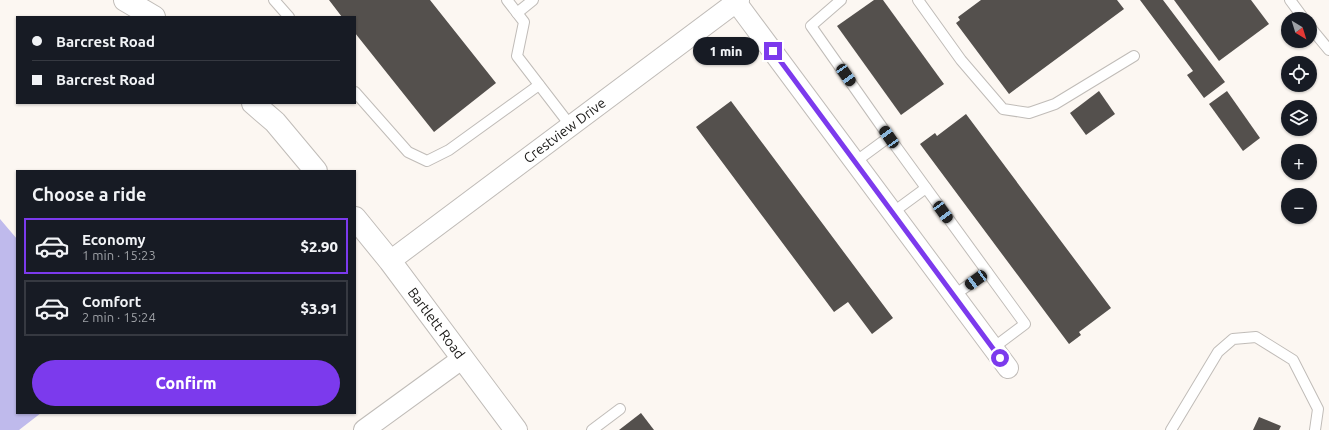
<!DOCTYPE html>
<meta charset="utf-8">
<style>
body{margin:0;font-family:Ubuntu,sans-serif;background:#20242c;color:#f1f3f6;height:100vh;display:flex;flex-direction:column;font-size:15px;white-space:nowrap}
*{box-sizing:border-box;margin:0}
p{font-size:13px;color:#9ea1a6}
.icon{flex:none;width:22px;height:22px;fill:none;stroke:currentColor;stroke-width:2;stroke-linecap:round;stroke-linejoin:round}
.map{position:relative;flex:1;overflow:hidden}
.side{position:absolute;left:16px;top:170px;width:340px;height:244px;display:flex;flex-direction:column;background:#171b24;border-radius:0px;box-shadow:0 1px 3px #0004}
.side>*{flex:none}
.guide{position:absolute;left:16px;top:16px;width:340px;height:88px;border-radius:0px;box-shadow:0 1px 3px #0004;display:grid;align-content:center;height:88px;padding:0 16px;background:#171b24}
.needle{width:26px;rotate:142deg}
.controls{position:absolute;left:1281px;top:12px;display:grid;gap:8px}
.controls a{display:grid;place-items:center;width:36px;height:36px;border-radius:50%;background:#171b24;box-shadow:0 1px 3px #0004;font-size:20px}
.end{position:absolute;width:18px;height:18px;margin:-9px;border:5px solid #7c3aed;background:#fff;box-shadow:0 0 0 2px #fff}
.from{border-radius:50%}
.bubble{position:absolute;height:28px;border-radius:14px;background:#171b24;box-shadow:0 1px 3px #0004;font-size:13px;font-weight:800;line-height:28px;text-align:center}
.car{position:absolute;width:12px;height:24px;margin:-12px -6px;border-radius:5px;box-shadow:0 0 3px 1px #0007;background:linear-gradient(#222 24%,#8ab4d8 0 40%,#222 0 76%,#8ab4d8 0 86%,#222 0)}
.guide b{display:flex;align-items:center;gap:14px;height:38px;font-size:15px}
.guide b+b{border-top:1px solid #363941}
.guide i{width:10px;height:10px;background:#f1f3f6}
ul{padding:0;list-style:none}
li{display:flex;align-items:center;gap:12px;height:56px;margin:0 8px 6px;padding:0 8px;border:2px solid #363941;border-radius:0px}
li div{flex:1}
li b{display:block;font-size:15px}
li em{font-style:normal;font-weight:800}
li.current{border-color:#7c3aed}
li>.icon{width:36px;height:36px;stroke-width:1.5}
h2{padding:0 16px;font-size:18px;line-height:48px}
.button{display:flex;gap:8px;margin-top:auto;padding:8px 16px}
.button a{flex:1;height:46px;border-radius:24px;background:#7c3aed;color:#fff;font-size:16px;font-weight:800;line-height:46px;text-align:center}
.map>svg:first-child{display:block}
.forest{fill:#bfbaec}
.building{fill:#54504d}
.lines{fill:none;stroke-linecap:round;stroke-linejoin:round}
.service-casing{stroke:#c0bcb8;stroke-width:12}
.minor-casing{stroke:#c0bcb8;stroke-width:22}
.secondary-casing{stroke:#c0bcb8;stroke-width:24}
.service{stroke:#fff;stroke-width:10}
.minor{stroke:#fff;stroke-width:20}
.secondary{stroke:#fff;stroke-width:22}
.route{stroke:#7c3aed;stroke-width:5}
.labels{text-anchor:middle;stroke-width:4;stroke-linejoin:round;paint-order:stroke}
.street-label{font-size:14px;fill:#1a1917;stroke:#fff}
</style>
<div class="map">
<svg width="1329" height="430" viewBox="0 0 1329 430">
<rect width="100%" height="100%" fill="#fcf7f2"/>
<path class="forest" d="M 0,219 L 17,239 L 17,413 L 41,413 L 19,430 L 0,430 Z"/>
<g class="building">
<path d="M 329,0 L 430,0 L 496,83 L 434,132 L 355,33 L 355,17 L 342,17 Z"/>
<path d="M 874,0 L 883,0 L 944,84 L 901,115 L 837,26 Z"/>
<path d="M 981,0 L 1117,0 L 1124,9 L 1009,94 L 956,23 L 960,20 L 958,17 Z"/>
<path d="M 1140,0 L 1163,0 L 1225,82 L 1204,98 L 1187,75 L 1193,71 Z"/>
<path d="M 1174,0 L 1251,0 L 1269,24 L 1219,61 Z"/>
<path d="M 1099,91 L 1115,114 L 1086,135 L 1070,113 Z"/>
<path d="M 1227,91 L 1260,138 L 1243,151 L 1209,104 Z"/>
<path d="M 731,101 L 893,318 L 872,334 L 848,302 L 834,312 L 696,127 Z"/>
<path d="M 966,114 L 1111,308 L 1079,332 L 1081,335 L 1069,344 L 920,144 L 935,133 L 937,136 Z"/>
<path d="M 641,413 L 654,430 L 619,430 Z"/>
<path d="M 1259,417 L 1281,426 L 1279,430 L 1253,430 Z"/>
</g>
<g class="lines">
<g class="service-casing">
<g id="service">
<path d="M 274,0 L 289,17"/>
<path d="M 507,0 L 524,22 L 517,56 L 570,125"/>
<path d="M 841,0 L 811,26 L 889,137"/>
<path d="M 918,0 L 961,60 L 1003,109 L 1029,113 L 1055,104 L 1134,56"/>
<path d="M 1290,0 L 1304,19"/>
<path d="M 517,13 L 533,0"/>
<path d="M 1310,27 L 1329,50"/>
<path d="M 355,92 L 408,152 L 427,161 L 449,150 L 539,85"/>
<path d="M 855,162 L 889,137 L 1025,324 L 993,348"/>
<path d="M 892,213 L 926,188"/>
<path d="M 953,296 L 987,272"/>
<path d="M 592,430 L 620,409"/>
<path d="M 1171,430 L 1218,352 L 1233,339 L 1256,337 L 1293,360 L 1318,409 L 1315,430"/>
</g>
</g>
<g class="minor-casing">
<g id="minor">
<path d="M 736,2 L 1008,368"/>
<path id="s1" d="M 390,261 L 739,0"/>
<path d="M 364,430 L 463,358"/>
</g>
</g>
<g class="secondary-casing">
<g id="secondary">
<path d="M 125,0 L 154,17"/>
<path d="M 253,103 L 275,122 L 316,171"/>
<path id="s2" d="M 355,218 L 390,261 L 516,430"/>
</g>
</g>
<use href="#service" class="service"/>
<use href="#minor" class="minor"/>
<use href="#secondary" class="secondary"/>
</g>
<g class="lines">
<path class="route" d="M 773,51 L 1000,358"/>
</g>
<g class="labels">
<g class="street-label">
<text dy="5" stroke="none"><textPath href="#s1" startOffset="218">Crestview Drive</textPath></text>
<text dy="5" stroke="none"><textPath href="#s2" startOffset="133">Bartlett Road</textPath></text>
</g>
</g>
</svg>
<div class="controls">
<a><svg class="needle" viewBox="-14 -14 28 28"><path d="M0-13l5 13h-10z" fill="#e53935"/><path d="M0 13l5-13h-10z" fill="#9ea1a6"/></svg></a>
<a><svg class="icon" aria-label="locate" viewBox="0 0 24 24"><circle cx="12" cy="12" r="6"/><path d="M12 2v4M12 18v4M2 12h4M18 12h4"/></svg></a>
<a><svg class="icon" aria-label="layers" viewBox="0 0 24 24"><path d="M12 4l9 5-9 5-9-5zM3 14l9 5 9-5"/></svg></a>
<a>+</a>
<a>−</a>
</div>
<i class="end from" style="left:1000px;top:358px"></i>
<i class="end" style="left:773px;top:51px"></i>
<div class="bubble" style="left:693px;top:37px;width:66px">1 min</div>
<i class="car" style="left:846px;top:75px;rotate:145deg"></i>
<i class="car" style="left:889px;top:137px;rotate:325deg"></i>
<i class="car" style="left:943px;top:212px;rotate:144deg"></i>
<i class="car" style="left:976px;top:280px;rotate:234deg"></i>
<div class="guide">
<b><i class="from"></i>Barcrest Road</b>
<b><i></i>Barcrest Road</b>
</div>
<section class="side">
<h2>Choose a ride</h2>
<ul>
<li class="current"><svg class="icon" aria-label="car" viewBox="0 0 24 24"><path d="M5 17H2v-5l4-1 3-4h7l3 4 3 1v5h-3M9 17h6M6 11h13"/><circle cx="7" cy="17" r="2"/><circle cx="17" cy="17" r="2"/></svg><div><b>Economy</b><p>1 min · 15:23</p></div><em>$2.90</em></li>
<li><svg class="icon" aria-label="car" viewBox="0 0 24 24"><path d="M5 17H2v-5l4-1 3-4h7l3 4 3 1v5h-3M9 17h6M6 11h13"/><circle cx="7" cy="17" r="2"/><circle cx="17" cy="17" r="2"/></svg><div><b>Comfort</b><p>2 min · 15:24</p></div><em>$3.91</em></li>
</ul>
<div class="button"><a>Confirm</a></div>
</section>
</div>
